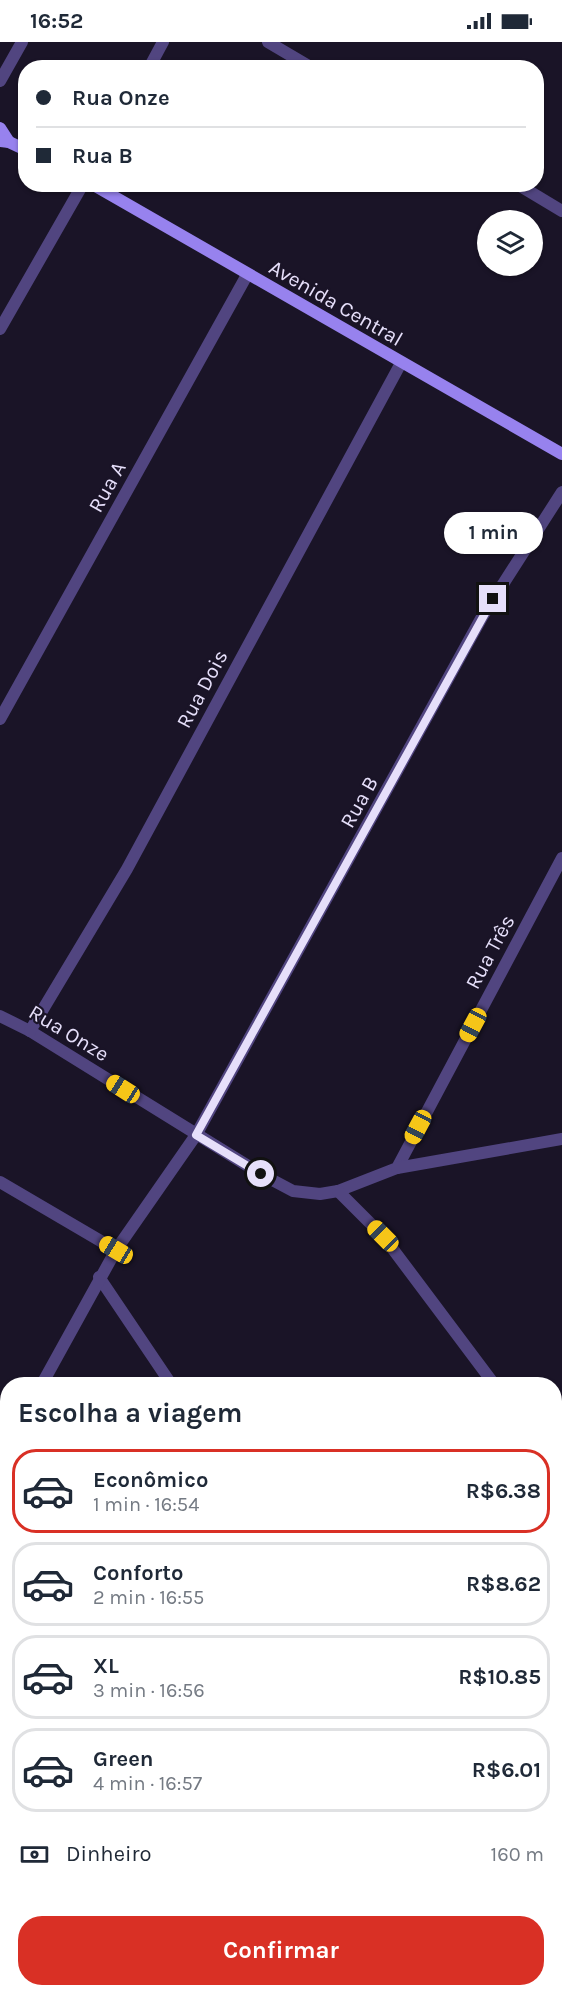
<!DOCTYPE html>
<html lang="pt">
<meta charset="utf-8">
<style>
body{margin:0;font-family:Karla,sans-serif;background:#f2f2f3;color:#1f2937;height:100vh;display:flex;flex-direction:column;font-size:22px;white-space:nowrap}
*{box-sizing:border-box;margin:0}
p{font-size:20px;color:#747a83}
.icon{flex:none;width:33px;height:33px;fill:none;stroke:currentColor;stroke-width:2;stroke-linecap:round;stroke-linejoin:round}
.map{position:relative;flex:1;overflow:hidden}
.side{position:absolute;left:0px;top:1335px;width:562px;height:620px;display:flex;flex-direction:column;background:#fff;border-radius:24px 24px 0 0;box-shadow:0 2px 4px #0004}
.side>*{flex:none}
.banner{position:absolute;left:18px;top:18px;width:526px;height:132px;border-radius:24px;box-shadow:0 2px 4px #0004;display:grid;align-content:center;height:132px;padding:0 18px;background:#fff}
.tools{position:absolute;left:477px;top:168px;display:grid;gap:12px}
.tools a{display:grid;place-items:center;width:66px;height:66px;border-radius:50%;background:#fff;box-shadow:0 2px 4px #0004;font-size:30px}
.end{position:absolute;width:27px;height:27px;margin:-14px;border:8px solid #e6dffa;background:#111;box-shadow:0 0 0 3px #111}
.from{border-radius:50%}
.bubble{position:absolute;height:42px;border-radius:21px;background:#fff;box-shadow:0 2px 4px #0004;font-size:20px;font-weight:700;line-height:42px;text-align:center}
.car{position:absolute;width:18px;height:36px;margin:-18px -9px;border-radius:8px;box-shadow:0 0 4px 2px #0007;background:linear-gradient(#f5c518 24%,#345 0 40%,#f5c518 0 76%,#345 0 86%,#f5c518 0)}
.banner b{display:flex;align-items:center;gap:21px;height:57px;font-size:22px}
.banner b+b{border-top:2px solid #e0e1e3}
.banner i{width:15px;height:15px;background:#1f2937}
ul{padding:0;list-style:none}
li{display:flex;align-items:center;gap:18px;height:84px;margin:0 12px 9px;padding:0 6px;border:3px solid #e0e1e3;border-radius:24px}
li div{flex:1}
li b{display:block;font-size:22px}
li em{font-style:normal;font-weight:700}
li.current{border-color:#d93025}
li>.icon{width:54px;height:54px;stroke-width:1.5}
h2{padding:0 18px;font-size:27px;line-height:72px}
.pay{display:flex;align-items:center;gap:15px;height:66px;padding:0 18px;font-size:22px}
.pay p{margin-inline-start:auto}
.cta{display:flex;gap:12px;margin-top:auto;padding:12px 18px}
.cta a{flex:1;height:69px;border-radius:24px;background:#d93025;color:#fff;font-size:24px;font-weight:700;line-height:69px;text-align:center}
.status{display:flex;justify-content:space-between;align-items:center;height:42px;padding:0 30px;background:#fff;direction:ltr}
.status svg{height:16px;fill:currentColor}
.map>svg:first-child{display:block}
.lines{fill:none;stroke-linecap:round;stroke-linejoin:round}
.street{stroke:#514580;stroke-width:12}
.secondary{stroke:#9782ee;stroke-width:12}
.route{stroke:#e6dffa;stroke-width:8}
.labels{text-anchor:middle;stroke-width:4.5;stroke-linejoin:round;paint-order:stroke}
.street-label{font-size:21px;fill:#e6dffa;stroke:#1a1427}
</style>
<div class="status"><b>16:52</b><svg viewBox="0 0 49 12"><path d="M0 12V9h3v3zM5 12V6h3v6zM10 12V3h3v9zM15 12V0h3v12zM26 1h20v11H26zM47 4h2v5h-2z"/></svg></div>
<div class="map">
<svg width="562" height="1954" viewBox="0 0 562 1954">
<rect width="100%" height="100%" fill="#1a1427"/>
<g class="lines">
<g class="street">
<path d="M 268,0 L 312,26"/>
<path d="M 149,26 L 163,0"/>
<path d="M 0,39 L 22,0"/>
<path d="M 517,142 L 562,169"/>
<path d="M 0,287 L 83,142"/>
<path d="M 0,677 L 247,233"/>
<path d="M 0,974 L 30,989 L 261,1132 L 293,1149 L 320,1152 L 338,1149 L 397,1126 L 562,816"/>
<path d="M 30,989 L 127,827 L 401,321"/>
<path d="M 397,1126 L 562,1097"/>
<path d="M 0,1140 L 116,1208"/>
<path d="M 338,1149 L 383,1194 L 494,1342"/>
<path d="M 99,1235 L 171,1342"/>
<path d="M 42,1342 L 116,1208 L 196,1093 L 482,575 L 562,450"/>
<path d="M 0,1421 L 8,1407"/>
<path d="M 555,1424 L 562,1434"/>
<path d="M 555,1579 L 562,1574"/>
<path d="M 555,1602 L 562,1612"/>
<path d="M 0,1747 L 8,1751"/>
<path d="M 555,1792 L 562,1801"/>
<path d="M 555,1901 L 562,1911"/>
<path d="M 0,1908 L 8,1895"/>
<path d="M 335,1947 L 346,1954"/>
<path d="M 222,1954 L 226,1947"/>
<path d="M 486,1954 L 490,1947"/>
</g>
<g class="secondary">
<path d="M 0,86 L 9,100"/>
<path d="M 0,99 L 9,100 L 26,108"/>
<path d="M 92,142 L 562,412"/>
</g>
</g>
<g class="lines">
<path class="route" d="M 261,1132 L 196,1093 L 493,557"/>
</g>
<g class="labels">
<g class="street-label">
<text transform="translate(336 261) rotate(30)" y="7">Avenida Central</text>
<text transform="translate(107 445) rotate(-61)" y="7">Rua A</text>
<text transform="translate(202 647) rotate(-62)" y="7">Rua Dois</text>
<text transform="translate(359 760) rotate(-61)" y="7">Rua B</text>
<text transform="translate(490 910) rotate(-62)" y="7">Rua Três</text>
<text transform="translate(69 991) rotate(31)" y="7">Rua Onze</text>
</g>
</g>
</svg>
<div class="tools">
<a><svg class="icon" aria-label="layers" viewBox="0 0 24 24"><path d="M12 4l9 5-9 5-9-5zM3 14l9 5 9-5"/></svg></a>
</div>
<i class="end from" style="left:261px;top:1132px"></i>
<i class="end" style="left:493px;top:557px"></i>
<div class="bubble" style="left:444px;top:470px;width:99px">1 min</div>
<i class="car" style="left:473px;top:983px;rotate:208deg"></i>
<i class="car" style="left:123px;top:1047px;rotate:302deg"></i>
<i class="car" style="left:418px;top:1085px;rotate:208deg"></i>
<i class="car" style="left:383px;top:1194px;rotate:315deg"></i>
<i class="car" style="left:116px;top:1208px;rotate:301deg"></i>
<div class="banner">
<b><i class="from"></i>Rua Onze</b>
<b><i></i>Rua B</b>
</div>
<section class="side">
<h2>Escolha a viagem</h2>
<ul>
<li class="current"><svg class="icon" aria-label="car" viewBox="0 0 24 24"><path d="M5 17H2v-5l4-1 3-4h7l3 4 3 1v5h-3M9 17h6M6 11h13"/><circle cx="7" cy="17" r="2"/><circle cx="17" cy="17" r="2"/></svg><div><b>Econômico</b><p>1 min · 16:54</p></div><em>R$6.38</em></li>
<li><svg class="icon" aria-label="car" viewBox="0 0 24 24"><path d="M5 17H2v-5l4-1 3-4h7l3 4 3 1v5h-3M9 17h6M6 11h13"/><circle cx="7" cy="17" r="2"/><circle cx="17" cy="17" r="2"/></svg><div><b>Conforto</b><p>2 min · 16:55</p></div><em>R$8.62</em></li>
<li><svg class="icon" aria-label="car" viewBox="0 0 24 24"><path d="M5 17H2v-5l4-1 3-4h7l3 4 3 1v5h-3M9 17h6M6 11h13"/><circle cx="7" cy="17" r="2"/><circle cx="17" cy="17" r="2"/></svg><div><b>XL</b><p>3 min · 16:56</p></div><em>R$10.85</em></li>
<li><svg class="icon" aria-label="car" viewBox="0 0 24 24"><path d="M5 17H2v-5l4-1 3-4h7l3 4 3 1v5h-3M9 17h6M6 11h13"/><circle cx="7" cy="17" r="2"/><circle cx="17" cy="17" r="2"/></svg><div><b>Green</b><p>4 min · 16:57</p></div><em>R$6.01</em></li>
</ul>
<div class="pay"><svg class="icon" aria-label="cash" viewBox="0 0 24 24"><path d="M3 7h18v10H3z"/><circle cx="12" cy="12" r="2"/></svg>Dinheiro<p>160 m</p></div>
<div class="cta"><a>Confirmar</a></div>
</section>
</div>
